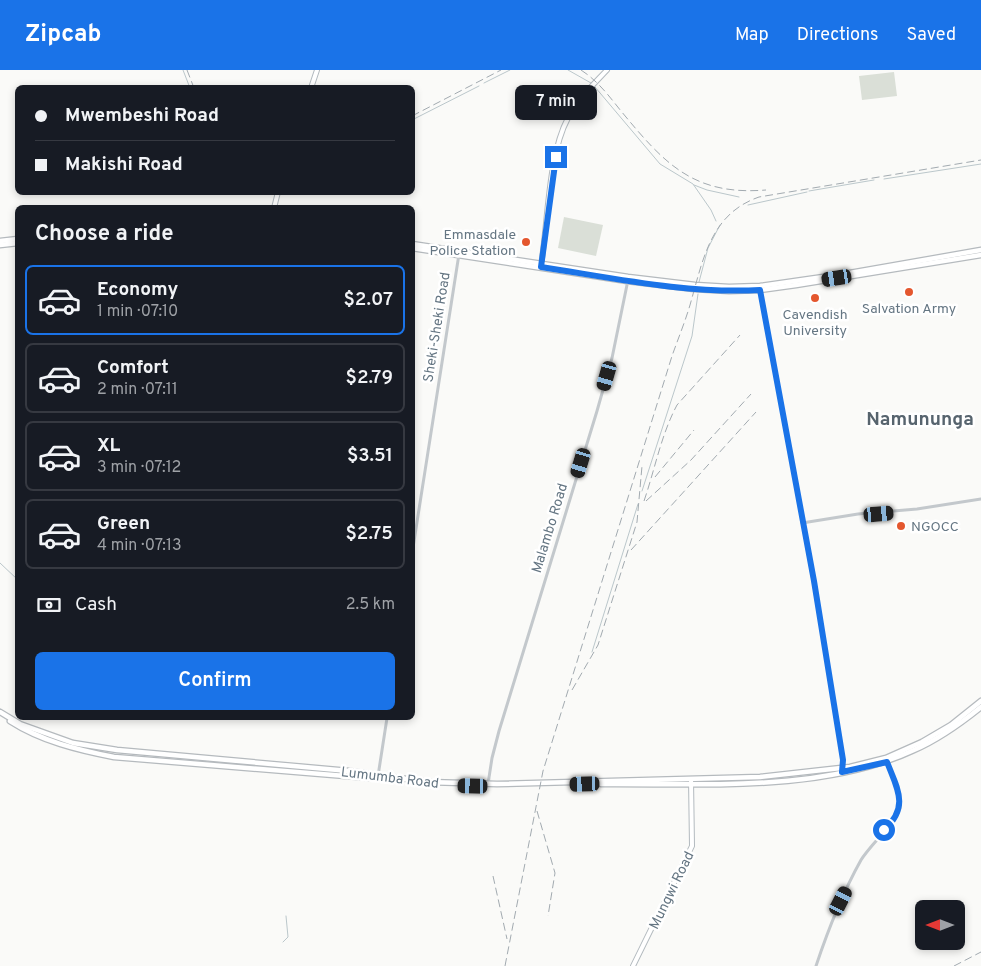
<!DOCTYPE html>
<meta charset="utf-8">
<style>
body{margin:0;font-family:Overpass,sans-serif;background:#242831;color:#f1f3f6;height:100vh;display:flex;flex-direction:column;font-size:19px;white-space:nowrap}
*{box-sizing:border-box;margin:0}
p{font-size:16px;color:#9ea1a6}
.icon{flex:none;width:28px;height:28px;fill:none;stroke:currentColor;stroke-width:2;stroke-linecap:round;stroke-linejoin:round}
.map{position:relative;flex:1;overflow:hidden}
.sheet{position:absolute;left:15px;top:135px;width:400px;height:515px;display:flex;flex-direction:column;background:#171b24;border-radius:8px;box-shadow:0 2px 8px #0003}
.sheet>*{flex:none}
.guide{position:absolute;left:15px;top:15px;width:400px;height:110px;border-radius:8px;box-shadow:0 2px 8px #0003;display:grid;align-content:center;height:110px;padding:0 20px;background:#171b24}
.needle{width:32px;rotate:270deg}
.fabs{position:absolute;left:915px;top:830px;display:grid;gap:10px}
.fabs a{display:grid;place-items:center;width:50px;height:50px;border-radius:8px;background:#171b24;box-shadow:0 2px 8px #0003;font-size:25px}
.end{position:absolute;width:22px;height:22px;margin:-11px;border:6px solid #1a73e8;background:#fff;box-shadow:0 0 0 2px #fff}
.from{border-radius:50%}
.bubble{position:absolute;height:35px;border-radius:8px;background:#171b24;box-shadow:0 2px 8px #0003;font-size:16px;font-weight:600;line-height:35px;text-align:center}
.car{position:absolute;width:15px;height:30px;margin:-15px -8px;border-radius:6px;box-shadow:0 0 4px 1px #0007;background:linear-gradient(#222 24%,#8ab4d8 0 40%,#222 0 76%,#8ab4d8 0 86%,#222 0)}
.guide b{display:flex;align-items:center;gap:18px;height:48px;font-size:19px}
.guide b+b{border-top:1px solid #363941}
.guide i{width:12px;height:12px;background:#f1f3f6}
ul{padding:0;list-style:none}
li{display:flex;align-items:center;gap:15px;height:70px;margin:0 10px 8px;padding:0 10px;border:2px solid #363941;border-radius:8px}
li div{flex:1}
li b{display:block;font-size:19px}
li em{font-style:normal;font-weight:600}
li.on{border-color:#1a73e8}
li>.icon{width:45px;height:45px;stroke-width:1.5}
h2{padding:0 20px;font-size:22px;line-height:60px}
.pay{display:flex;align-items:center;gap:12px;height:55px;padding:0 20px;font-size:19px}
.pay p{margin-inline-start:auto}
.button{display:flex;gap:10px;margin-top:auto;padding:10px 20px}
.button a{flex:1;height:58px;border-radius:8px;background:#1a73e8;color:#fff;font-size:20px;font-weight:600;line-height:58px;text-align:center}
header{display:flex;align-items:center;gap:30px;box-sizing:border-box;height:70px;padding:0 25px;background:#1a73e8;color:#fff}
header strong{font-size:24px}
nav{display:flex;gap:28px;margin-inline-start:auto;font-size:18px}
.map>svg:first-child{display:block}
.pitch{fill:#dadfd7}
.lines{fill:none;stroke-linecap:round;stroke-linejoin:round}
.stream{stroke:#bbc7cb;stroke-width:1}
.secondary-casing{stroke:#b3babf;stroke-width:6}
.primary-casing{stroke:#b5babe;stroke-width:7}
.tertiary{stroke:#c3c8cc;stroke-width:3}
.secondary{stroke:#fff;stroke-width:4}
.primary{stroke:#fff;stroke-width:4.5}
.rail{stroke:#a2aab0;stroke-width:1;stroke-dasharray:8 4;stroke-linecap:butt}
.route{stroke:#1a73e8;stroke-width:6}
.poi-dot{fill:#e4572e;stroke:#fff;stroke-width:2}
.labels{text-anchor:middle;stroke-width:5;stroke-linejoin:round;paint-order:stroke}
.poi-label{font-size:14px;fill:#657683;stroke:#fff}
.street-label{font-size:14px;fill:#657683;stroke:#fff}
.district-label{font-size:19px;font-weight:bold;fill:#57646e;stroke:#fff}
</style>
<header>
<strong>Zipcab</strong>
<nav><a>Map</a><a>Directions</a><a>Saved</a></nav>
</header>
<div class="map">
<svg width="981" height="896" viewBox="0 0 981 896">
<rect width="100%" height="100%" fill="#fafaf8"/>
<g class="pitch">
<path d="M 894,2 L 897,26 L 862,30 L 859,6 Z"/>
<path d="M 564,147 L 603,155 L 596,186 L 558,178 Z"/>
</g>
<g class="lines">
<g class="stream">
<path d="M 183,0 L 190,18"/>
<path d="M 568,0 L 591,13"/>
<path d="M 484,13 L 510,0"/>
<path d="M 595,17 L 660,94 L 693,114 L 711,140 L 716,151"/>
<path d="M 412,50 L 479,16"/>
<path d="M 884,109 L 981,94"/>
<path d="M 694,115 L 707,120 L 739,127"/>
<path d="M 809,121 L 874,110"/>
<path d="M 748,135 L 807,122"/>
<path d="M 699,212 L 708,178 L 720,155"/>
<path d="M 642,421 L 692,266 L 698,224"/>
<path d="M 0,493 L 18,510"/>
<path d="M 592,582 L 638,434"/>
<path d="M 283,872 L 288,867 L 286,846"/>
</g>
<g class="secondary-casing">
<g id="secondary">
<path d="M 311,18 L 317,0"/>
<path d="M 274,138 L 278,122"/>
<path d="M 541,195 C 548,153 548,85 568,48 C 578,29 593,15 607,0"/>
<path d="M 633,896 L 692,776 L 691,709"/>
</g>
</g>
<g class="primary-casing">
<g id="primary">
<path d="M 0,171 L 18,169"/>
<path d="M 412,174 L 628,207 L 695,215 L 729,217 L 760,216 L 844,204 L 981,180"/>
<path d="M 0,175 L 18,173"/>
<path d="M 412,178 L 627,211 L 694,219 L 729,221 L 760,220 L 796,215 L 981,185"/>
<path d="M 0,642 L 20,654 L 73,673 L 117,680 L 349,701 L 428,712 L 497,714 L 760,707 L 850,697 L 886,688 L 922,672 L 951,655 L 981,631"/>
<path d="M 10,651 C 41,671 78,680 114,687 L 394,710"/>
<path d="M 601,714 C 701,713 822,723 914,680 C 939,669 960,654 981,637"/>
</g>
</g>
<g class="tertiary">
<path d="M 760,219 L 813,511 L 843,690 L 842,698"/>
<path d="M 802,453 L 858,444 L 917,439 L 981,429"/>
<path d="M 412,484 L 459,184"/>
<path d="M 378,706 L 387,648"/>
<path d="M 488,714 L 492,688 L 499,661 L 597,341 L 612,288 L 628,210"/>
<path d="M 816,896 C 828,860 842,824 861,790 C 870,775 897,751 900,738 C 903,724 892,704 886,691"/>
</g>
<use href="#secondary" class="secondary"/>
<use href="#primary" class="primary"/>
<g class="rail">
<path d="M 187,0 L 194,18"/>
<path d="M 581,0 C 598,11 609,26 621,41 C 664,93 693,126 766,120"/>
<path d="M 412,46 L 501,0"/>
<path d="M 655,407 L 694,360"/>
<path d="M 644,431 C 655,399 661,365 677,335 L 740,265"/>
<path d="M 646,431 L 691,390 L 751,324"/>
<path d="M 631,480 L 756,342"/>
<path d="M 572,620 L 598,575 L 637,452 L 642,396"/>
<path d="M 537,741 L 555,803 L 548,846"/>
<path d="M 493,806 L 507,869"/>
<path d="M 505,896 L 543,701 L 672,286 C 678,269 685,252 690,235 C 703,190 710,144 759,127 L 981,90"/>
<path d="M 954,896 L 981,882"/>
</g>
</g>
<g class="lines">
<path class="route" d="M 556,87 L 541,197 C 613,208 687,224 760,220 L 814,511 L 843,690 L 842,702 L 887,692 C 897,718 910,737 884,760"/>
</g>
<g class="poi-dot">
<circle cx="526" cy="172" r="5"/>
<circle cx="909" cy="222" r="5"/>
<circle cx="815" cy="228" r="5"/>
<circle cx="901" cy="456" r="5"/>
</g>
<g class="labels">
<g class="poi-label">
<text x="516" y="169" text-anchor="end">Emmasdale<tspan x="516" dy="16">Police Station</tspan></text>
<text x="909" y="243">Salvation Army</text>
<text x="815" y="249">Cavendish<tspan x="815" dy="16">University</tspan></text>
<text x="911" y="461" text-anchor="start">NGOCC</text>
</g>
<g class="street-label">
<text transform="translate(436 257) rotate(-81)" y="5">Sheki-Sheki Road</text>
<text transform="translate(549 458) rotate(-73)" y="5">Malambo Road</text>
<text transform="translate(390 707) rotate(7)" y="5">Lumumba Road</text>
<text transform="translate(671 820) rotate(-64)" y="5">Mungwi Road</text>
</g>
<g class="district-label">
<text x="920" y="355">Namununga</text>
</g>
</g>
</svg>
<div class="fabs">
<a><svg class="needle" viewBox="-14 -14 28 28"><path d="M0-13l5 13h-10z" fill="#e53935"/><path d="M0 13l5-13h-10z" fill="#9ea1a6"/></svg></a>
</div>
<i class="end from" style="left:884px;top:760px"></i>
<i class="end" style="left:556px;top:87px"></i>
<div class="bubble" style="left:515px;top:15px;width:82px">7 min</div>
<i class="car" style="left:837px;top:208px;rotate:261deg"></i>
<i class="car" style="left:607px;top:306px;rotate:196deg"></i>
<i class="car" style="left:581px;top:393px;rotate:197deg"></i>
<i class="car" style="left:879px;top:444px;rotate:85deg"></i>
<i class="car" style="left:585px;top:714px;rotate:268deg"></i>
<i class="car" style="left:473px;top:716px;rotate:271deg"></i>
<i class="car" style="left:841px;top:831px;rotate:27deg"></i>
<div class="guide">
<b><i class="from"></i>Mwembeshi Road</b>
<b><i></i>Makishi Road</b>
</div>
<section class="sheet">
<h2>Choose a ride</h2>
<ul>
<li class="on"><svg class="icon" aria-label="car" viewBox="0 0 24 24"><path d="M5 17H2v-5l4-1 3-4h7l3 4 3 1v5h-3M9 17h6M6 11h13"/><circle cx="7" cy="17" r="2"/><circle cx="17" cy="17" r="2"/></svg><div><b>Economy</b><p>1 min · 07:10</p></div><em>$2.07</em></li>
<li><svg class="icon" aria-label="car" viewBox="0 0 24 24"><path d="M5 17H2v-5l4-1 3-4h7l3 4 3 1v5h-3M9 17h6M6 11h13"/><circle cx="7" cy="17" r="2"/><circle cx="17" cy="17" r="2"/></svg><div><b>Comfort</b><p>2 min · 07:11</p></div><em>$2.79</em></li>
<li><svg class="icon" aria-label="car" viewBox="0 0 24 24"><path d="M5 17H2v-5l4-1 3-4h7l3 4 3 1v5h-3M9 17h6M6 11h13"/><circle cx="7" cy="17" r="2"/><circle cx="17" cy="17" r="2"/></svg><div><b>XL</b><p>3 min · 07:12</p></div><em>$3.51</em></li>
<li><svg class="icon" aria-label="car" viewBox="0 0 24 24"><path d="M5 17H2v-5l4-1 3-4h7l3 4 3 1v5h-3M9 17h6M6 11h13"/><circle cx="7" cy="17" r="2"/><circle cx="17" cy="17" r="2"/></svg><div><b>Green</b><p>4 min · 07:13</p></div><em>$2.75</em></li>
</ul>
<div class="pay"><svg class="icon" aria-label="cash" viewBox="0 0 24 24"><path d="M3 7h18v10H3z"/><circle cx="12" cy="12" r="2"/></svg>Cash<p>2.5 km</p></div>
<div class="button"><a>Confirm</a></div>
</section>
</div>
